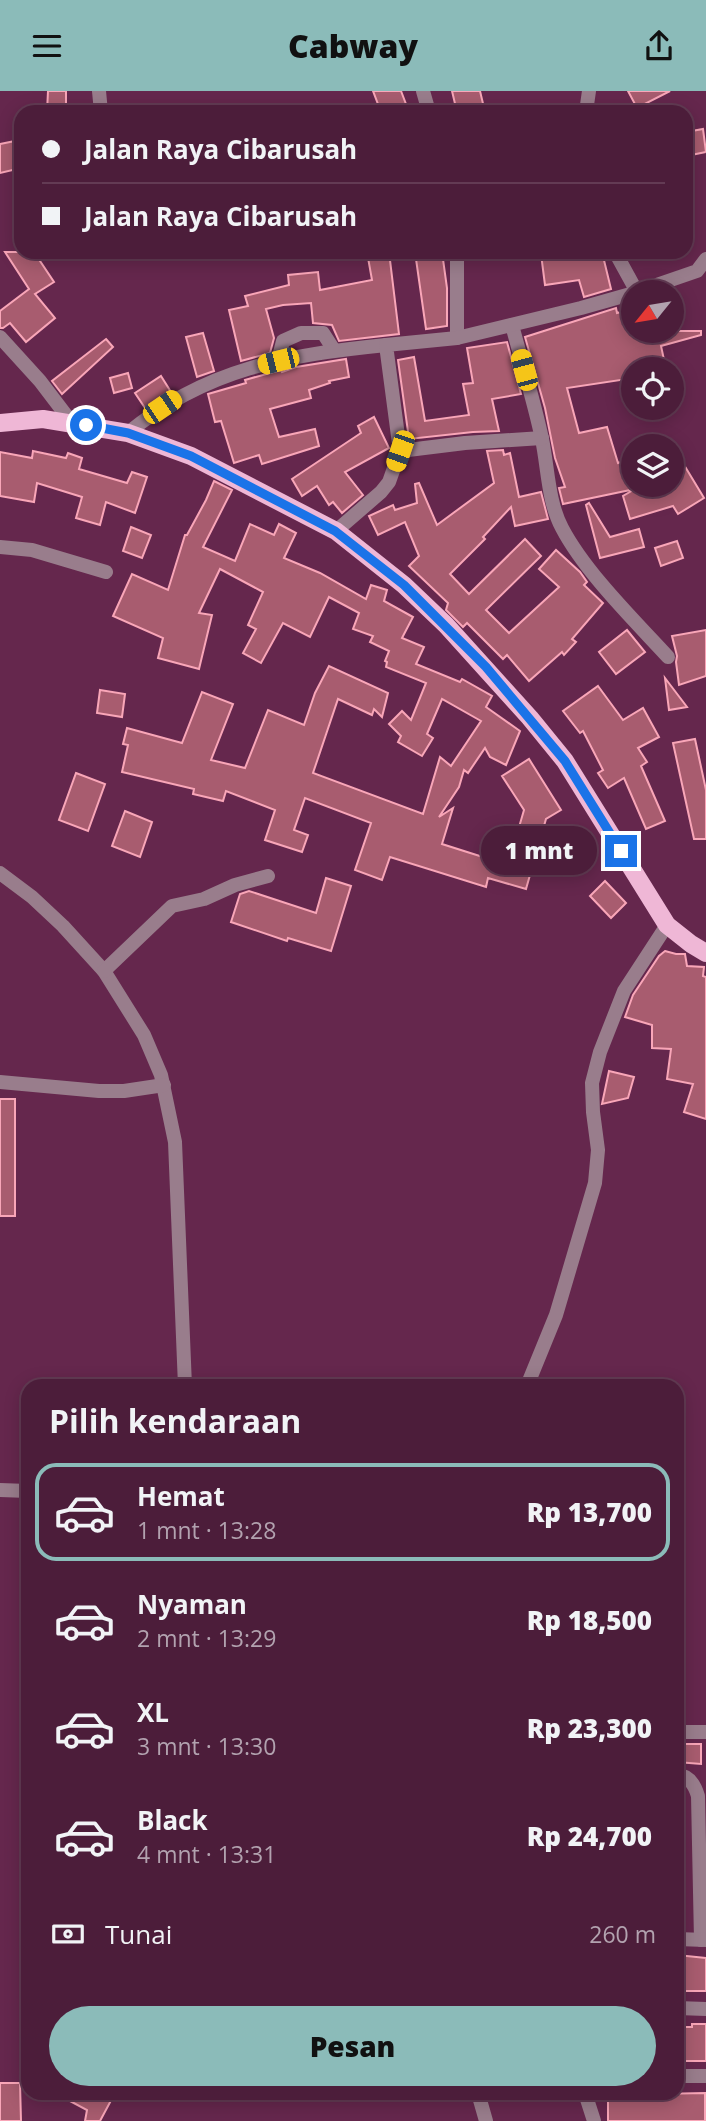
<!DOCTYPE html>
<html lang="id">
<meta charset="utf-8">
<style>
body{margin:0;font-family:"Open Sans",sans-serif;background:#562a45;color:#f1f3f6;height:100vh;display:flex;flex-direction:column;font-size:26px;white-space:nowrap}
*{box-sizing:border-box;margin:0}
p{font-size:23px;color:#b2a2af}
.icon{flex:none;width:38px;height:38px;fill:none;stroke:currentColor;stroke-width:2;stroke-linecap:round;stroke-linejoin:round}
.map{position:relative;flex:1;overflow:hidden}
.panel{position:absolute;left:21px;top:1288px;width:663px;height:721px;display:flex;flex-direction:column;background:#4c1d3a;border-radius:21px;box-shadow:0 4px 18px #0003,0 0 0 2px #633b54}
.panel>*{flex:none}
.banner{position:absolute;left:14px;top:14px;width:679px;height:154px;border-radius:21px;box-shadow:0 4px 18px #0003,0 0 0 2px #633b54;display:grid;align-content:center;height:154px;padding:0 28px;background:#4c1d3a}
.needle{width:46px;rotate:240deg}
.buttons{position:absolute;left:621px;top:189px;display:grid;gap:14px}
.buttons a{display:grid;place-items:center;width:63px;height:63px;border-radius:50%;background:#4c1d3a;box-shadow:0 4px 18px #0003,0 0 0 2px #633b54;font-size:35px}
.end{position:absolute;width:32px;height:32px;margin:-16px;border:9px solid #1a73e8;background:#fff;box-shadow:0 0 0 4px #fff}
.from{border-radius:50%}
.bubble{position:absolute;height:49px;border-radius:24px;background:#4c1d3a;box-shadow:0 4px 18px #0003,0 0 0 2px #633b54;font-size:23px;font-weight:800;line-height:49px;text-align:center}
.car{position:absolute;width:21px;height:42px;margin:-21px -10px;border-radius:9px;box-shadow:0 0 5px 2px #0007;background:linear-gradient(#f5c518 24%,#345 0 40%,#f5c518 0 76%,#345 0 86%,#f5c518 0)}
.banner b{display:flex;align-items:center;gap:24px;height:66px;font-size:26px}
.banner b+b{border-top:2px solid #633b54}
.banner i{width:18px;height:18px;background:#f1f3f6}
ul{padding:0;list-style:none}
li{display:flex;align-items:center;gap:21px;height:98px;margin:0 14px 10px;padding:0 14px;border:4px solid transparent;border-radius:21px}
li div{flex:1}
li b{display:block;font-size:26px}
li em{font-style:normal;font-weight:800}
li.active{border-color:#8bbbb9}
li>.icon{width:63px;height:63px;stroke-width:1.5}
h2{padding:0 28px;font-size:32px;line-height:84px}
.pay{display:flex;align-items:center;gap:18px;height:77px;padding:0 28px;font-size:26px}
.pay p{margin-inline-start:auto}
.cta{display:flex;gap:14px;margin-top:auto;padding:14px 28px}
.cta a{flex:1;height:80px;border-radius:42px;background:#8bbbb9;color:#111;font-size:28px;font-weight:800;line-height:80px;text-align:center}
header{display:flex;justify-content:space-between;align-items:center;height:91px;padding:0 28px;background:#8bbbb9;color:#111;font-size:32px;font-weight:800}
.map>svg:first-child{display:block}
.building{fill:#a85c6f;stroke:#f9a6b8;stroke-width:2}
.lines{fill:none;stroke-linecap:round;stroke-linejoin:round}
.street{stroke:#997d8c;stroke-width:14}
.primary{stroke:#efb7d6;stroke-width:18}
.route{stroke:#1a73e8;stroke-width:9}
</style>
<header><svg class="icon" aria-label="menu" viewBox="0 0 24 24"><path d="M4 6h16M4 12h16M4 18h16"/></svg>Cabway<svg class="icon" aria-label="share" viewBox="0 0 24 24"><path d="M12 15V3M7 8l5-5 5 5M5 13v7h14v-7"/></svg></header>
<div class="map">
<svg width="706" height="2030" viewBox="0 0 706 2030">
<rect width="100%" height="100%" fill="#65274d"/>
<g class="building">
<path d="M 48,0 L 66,0 L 66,21 L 47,21 Z"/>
<path d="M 373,0 L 401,0 L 409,21 L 381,21 Z"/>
<path d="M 452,0 L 480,0 L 485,21 L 457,21 Z"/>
<path d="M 628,0 L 670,0 L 637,17 Z"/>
<path d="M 703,38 L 706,61 L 691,64 L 686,41 Z"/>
<path d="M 15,50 L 21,77 L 0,82 L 0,53 Z"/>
<path d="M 5,161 L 34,161 L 54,191 L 35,203 L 55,227 L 26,251 L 10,232 L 3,237 L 0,237 L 0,220 L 29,198 Z"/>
<path d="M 367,161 L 389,161 L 399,243 L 339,250 L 332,234 L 313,232 L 311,212 L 283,214 L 266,218 L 274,247 L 270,262 L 241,270 L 229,219 L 248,215 L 245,205 L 289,194 L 288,184 L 318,181 L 320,199 L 372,189 Z"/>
<path d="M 415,161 L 442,161 L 447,197 L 447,235 L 426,238 Z"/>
<path d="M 554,161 L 602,161 L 611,198 L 584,206 L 579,189 L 545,194 L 541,163 Z"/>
<path d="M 616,217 L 617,222 L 634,218 L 634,240 L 701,240 L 701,244 L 661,255 L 666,278 L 634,278 L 634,287 L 567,297 L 579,342 L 607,336 L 618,372 L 630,369 L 634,394 L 636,394 L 637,397 L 642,394 L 672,394 L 672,354 L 704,407 L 678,423 L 673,415 L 630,428 L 623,405 L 635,398 L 563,413 L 559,397 L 565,396 L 555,367 L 545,317 L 525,246 Z"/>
<path d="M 203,242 L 214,280 L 197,286 L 186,246 Z"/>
<path d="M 106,248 L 113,256 L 62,303 L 52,290 Z"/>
<path d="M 507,251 L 521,303 L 492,308 L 499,340 L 473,341 L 409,348 L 398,269 L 414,266 L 425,330 L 469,324 L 463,293 L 473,292 L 467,257 Z"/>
<path d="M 346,268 L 349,286 L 329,290 L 330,292 L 309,299 L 311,307 L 270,318 L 279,346 L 315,338 L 319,355 L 262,373 L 259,364 L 234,372 L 221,330 L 215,331 L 208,303 L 246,292 L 245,289 L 252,287 L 281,279 L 282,281 L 296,276 Z"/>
<path d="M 128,282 L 132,297 L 114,302 L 110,287 Z"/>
<path d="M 161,285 L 171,301 L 145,317 L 135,302 Z"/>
<path d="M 374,326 L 389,357 L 345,381 L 363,404 L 342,422 L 333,411 L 329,414 L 317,395 L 302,405 L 292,388 L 361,342 L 358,335 Z"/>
<path d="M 503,359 L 504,364 L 510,362 L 519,406 L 541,401 L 548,428 L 515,435 L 511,416 L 483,446 L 485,448 L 450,483 L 469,503 L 525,448 L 541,465 L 486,519 L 509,542 L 559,496 L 539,478 L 556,459 L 580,481 L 587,491 L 584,494 L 603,512 L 572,548 L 576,551 L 564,564 L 562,561 L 529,590 L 507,564 L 503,568 L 467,532 L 463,536 L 446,519 L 448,512 L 409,475 L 419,465 L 405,431 L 378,444 L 369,425 L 393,414 L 395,419 L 417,412 L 415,393 L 419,392 L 437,434 L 494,392 L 487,360 Z"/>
<path d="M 33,360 L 66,367 L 68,362 L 82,367 L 79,378 L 127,392 L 132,381 L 147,386 L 135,422 L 106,411 L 100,434 L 76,427 L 82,406 L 37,392 L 34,411 L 0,405 L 0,361 L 32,367 Z"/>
<path d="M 214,390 L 232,399 L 203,456 L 235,470 L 250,433 L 274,444 L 279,433 L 296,442 L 284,467 L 320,482 L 366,508 L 371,494 L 387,499 L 384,510 L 413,526 L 402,547 L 424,556 L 416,573 L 460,591 L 462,588 L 492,605 L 486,616 L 520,640 L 506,674 L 490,666 L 485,657 L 468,682 L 464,679 L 459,696 L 439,726 L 453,717 L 442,753 L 508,774 L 524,719 L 502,685 L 529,668 L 561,719 L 546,728 L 526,798 L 488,787 L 486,796 L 390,766 L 382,789 L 355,779 L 371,732 L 305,707 L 294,739 L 308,744 L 302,761 L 265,749 L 275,719 L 226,700 L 223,710 L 193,703 L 194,698 L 122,681 L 128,654 L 123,653 L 127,637 L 182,652 L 202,601 L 233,613 L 211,669 L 245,677 L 268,619 L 304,634 L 315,602 L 329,575 L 388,602 L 382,626 L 374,618 L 372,624 L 338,608 L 313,682 L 423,723 L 440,666 L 451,675 L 481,630 L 442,608 L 427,643 L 433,647 L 422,665 L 398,651 L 401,645 L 389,633 L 402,620 L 411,629 L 426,592 L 386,576 L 387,571 L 385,570 L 389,560 L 370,551 L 373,545 L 353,538 L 359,522 L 329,506 L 310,546 L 283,532 L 261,572 L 243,562 L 256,538 L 248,534 L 263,501 L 220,478 L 199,522 L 212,524 L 199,578 L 158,567 L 163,547 L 113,525 L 132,483 L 168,499 L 185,444 L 187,444 L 206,409 Z"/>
<path d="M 589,412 L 610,446 L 639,438 L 644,456 L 600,467 L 586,414 Z"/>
<path d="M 131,436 L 151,444 L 142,467 L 123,460 Z"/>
<path d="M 677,450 L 683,467 L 661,475 L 655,457 Z"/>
<path d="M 627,539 L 645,561 L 616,583 L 599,561 Z"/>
<path d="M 706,539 L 706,585 L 679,594 L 676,571 L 677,565 L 672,545 Z"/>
<path d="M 665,587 L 687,616 L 669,619 Z"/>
<path d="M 598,595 L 623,629 L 643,617 L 659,646 L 638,657 L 647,671 L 641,675 L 665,730 L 646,738 L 624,687 L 608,697 L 598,682 L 603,679 L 583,640 L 580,642 L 563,620 Z"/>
<path d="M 100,599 L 125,603 L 122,626 L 97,622 Z"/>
<path d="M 695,648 L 706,699 L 706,748 L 694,748 L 673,652 Z"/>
<path d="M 76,682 L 105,693 L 88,740 L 59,729 Z"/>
<path d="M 125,720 L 152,731 L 140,766 L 112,755 Z"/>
<path d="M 326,787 L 351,795 L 331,860 L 288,847 L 287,850 L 231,831 L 240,803 L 249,800 L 316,822 Z"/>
<path d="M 605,790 L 626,812 L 611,827 L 590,805 Z"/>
<path d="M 665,860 L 676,863 L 685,863 L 687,875 L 704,876 L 703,885 L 706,886 L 706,1028 L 684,1021 L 693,993 L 667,988 L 671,958 L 652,957 L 652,934 L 625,926 L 633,904 L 659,865 Z"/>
<path d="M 609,980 L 634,986 L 628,1007 L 602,1013 Z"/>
<rect x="0" y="1008" width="15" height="117"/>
<path d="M 681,1653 L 701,1653 L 701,1673 L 677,1671 L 677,1655 L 681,1655 Z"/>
<path d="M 677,1864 L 706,1867 L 706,1900 L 677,1900 Z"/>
<path d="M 692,1933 L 706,1933 L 706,1970 L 677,1970 L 677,1936 L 692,1936 Z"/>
<path d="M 0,1992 L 20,1992 L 21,2030 L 0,2030 Z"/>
<path d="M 55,2002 L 115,2002 L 100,2030 L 85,2030 L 87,2019 Z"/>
<path d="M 608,2002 L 628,2002 L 628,2006 L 656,2006 L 656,2003 L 705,2002 L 705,2030 L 608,2030 Z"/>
</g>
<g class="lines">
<g class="street">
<path d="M 99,0 L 101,21"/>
<path d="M 423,0 L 429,21"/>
<path d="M 586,21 L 589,0"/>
<path d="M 615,161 L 637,201"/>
<path d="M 636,201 L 697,180 L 706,168"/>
<path d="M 512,234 C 522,272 534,310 542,348 C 548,377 548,411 562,437 C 585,481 634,529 668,566"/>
<path d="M 0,246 L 40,290 L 72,332"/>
<path d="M 457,247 L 457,161"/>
<path d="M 278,270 L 283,250 L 301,242 L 323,242 L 334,259"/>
<path d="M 128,342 C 206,277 288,264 386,254"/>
<path d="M 400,360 L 465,352 L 542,347"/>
<path d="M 336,440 L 381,401 L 389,391 L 400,360 L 386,254 L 457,247 L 581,217 L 634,202"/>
<path d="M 0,456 L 32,459 L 106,481"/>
<path d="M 0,782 L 32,806 L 63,835 L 104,880 L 144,944 L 161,984 L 175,1051 L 185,1295"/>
<path d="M 104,880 L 172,815 L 204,808 L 235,794 L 268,785"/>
<path d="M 0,991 L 99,1000 L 124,1000 L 164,994"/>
<path d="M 527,1295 L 556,1224 L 595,1092 L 598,1059 L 593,1021 L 592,992 L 600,961 L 624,900 L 667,834"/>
<path d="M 0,1399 L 28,1400"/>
<path d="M 677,1641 L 706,1641"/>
<path d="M 677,1684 C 689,1684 695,1695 698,1705 L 701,1849"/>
<path d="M 677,1848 L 706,1849"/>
<path d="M 677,1917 L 706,1918"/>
<path d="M 677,1985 L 706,1985"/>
<path d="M 478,2002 L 486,2030"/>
<path d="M 585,2002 L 594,2030"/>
</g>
<path class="primary" d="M 0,332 L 43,328 L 128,342 L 191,365 L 336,440 L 404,494 L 446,534 L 530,627 L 565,670 L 667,834 L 691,853 L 706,862"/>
</g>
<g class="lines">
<path class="route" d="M 86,334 L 128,342 L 191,365 L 335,440 L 404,494 L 486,576 L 565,670 L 621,760"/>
</g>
</svg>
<div class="buttons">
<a><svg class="needle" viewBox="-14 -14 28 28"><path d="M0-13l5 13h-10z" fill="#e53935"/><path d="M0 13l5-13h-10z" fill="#b2a2af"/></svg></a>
<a><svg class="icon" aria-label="locate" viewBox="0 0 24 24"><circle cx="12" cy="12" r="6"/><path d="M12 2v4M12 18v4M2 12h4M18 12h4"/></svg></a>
<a><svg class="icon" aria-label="layers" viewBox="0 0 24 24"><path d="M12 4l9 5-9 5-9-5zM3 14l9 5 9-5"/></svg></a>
</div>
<i class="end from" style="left:86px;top:334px"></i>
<i class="end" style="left:621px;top:760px"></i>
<div class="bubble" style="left:481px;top:735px;width:116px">1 mnt</div>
<i class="car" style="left:278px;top:270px;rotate:256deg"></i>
<i class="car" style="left:524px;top:279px;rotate:345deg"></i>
<i class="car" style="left:162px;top:316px;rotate:56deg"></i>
<i class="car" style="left:400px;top:360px;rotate:199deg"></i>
<div class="banner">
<b><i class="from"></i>Jalan Raya Cibarusah</b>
<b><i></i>Jalan Raya Cibarusah</b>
</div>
<section class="panel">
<h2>Pilih kendaraan</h2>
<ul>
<li class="active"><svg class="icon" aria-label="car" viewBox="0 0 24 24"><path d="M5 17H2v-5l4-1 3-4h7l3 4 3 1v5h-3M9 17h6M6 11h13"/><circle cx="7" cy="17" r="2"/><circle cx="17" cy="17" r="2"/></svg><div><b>Hemat</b><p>1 mnt · 13:28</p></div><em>Rp 13,700</em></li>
<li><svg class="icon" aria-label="car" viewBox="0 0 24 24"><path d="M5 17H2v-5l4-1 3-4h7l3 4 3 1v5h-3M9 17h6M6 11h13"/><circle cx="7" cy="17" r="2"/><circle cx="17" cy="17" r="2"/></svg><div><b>Nyaman</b><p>2 mnt · 13:29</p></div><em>Rp 18,500</em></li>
<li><svg class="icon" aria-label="car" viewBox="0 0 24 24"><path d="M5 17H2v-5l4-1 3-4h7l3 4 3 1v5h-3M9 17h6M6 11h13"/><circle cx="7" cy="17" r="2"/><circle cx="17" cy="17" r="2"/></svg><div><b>XL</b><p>3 mnt · 13:30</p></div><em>Rp 23,300</em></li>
<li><svg class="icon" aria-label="car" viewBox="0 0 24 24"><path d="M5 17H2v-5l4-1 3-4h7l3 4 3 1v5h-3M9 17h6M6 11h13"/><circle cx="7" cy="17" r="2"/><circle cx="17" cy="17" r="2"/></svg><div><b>Black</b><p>4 mnt · 13:31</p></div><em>Rp 24,700</em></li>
</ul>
<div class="pay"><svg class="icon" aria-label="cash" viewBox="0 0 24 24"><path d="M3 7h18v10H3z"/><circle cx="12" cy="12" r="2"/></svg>Tunai<p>260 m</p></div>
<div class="cta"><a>Pesan</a></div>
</section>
</div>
